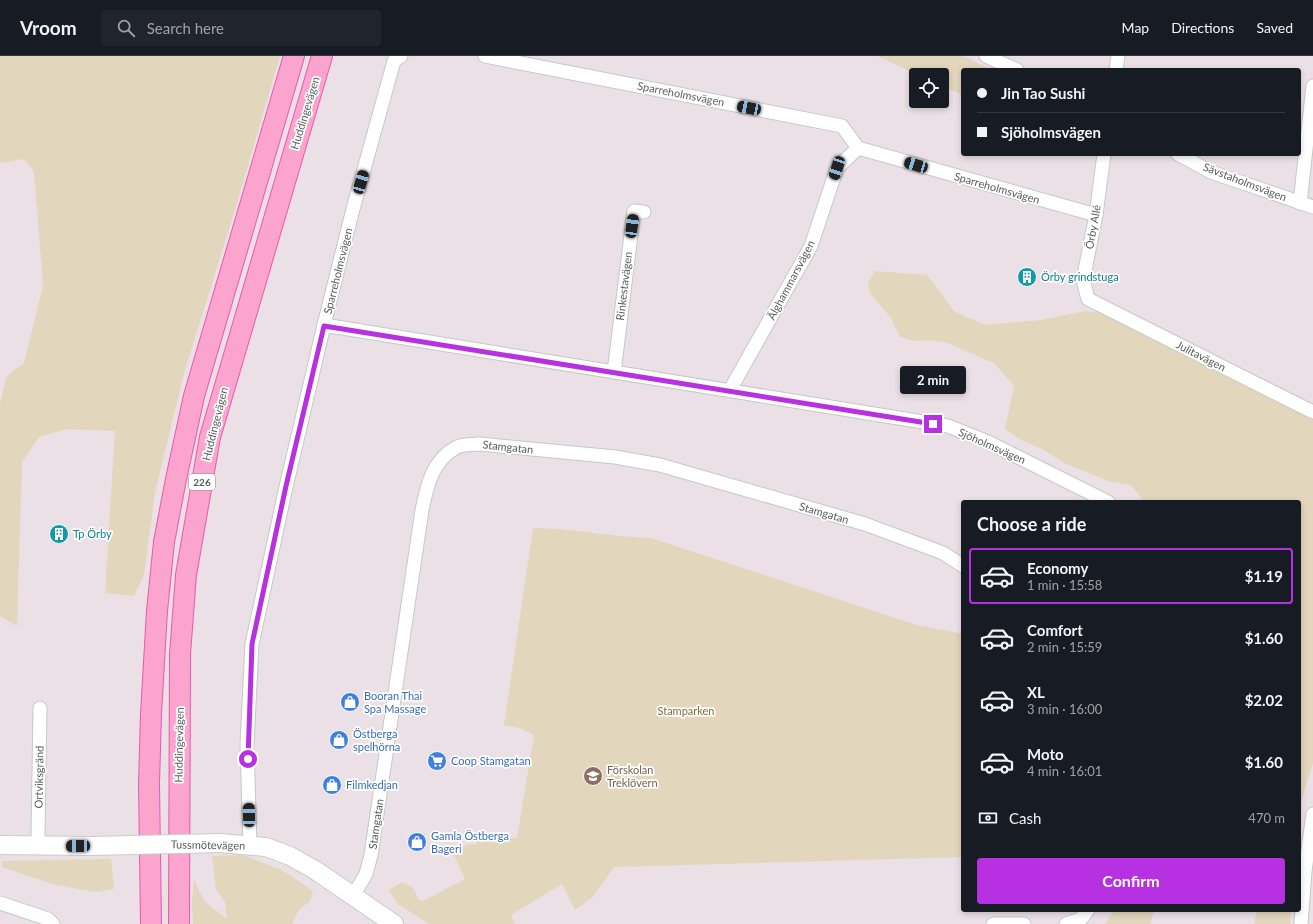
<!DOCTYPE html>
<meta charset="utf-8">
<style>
body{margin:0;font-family:Lato,sans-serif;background:#20242c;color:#f1f3f6;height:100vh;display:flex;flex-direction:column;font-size:15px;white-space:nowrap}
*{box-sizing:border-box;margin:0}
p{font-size:13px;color:#9ea1a6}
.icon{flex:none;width:22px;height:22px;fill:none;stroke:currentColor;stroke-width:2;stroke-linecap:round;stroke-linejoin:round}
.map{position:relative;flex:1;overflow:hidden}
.panel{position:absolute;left:961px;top:444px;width:340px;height:412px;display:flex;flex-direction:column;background:#171b24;border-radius:4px;box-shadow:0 2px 6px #0003}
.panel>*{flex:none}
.hud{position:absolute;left:961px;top:12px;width:340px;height:88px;border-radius:4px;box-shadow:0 2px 6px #0003;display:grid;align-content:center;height:88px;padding:0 16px;background:#171b24}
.tools{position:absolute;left:909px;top:12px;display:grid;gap:8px}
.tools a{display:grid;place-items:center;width:40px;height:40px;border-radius:4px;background:#171b24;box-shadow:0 2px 6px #0003;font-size:20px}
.end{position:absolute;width:18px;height:18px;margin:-9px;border:5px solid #b730e1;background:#fff;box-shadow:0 0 0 2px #fff}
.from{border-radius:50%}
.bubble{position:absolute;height:28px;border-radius:4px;background:#171b24;box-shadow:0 2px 6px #0003;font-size:13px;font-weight:700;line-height:28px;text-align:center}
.car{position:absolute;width:12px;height:24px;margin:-12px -6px;border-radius:5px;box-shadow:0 0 3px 1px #0007;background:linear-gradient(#222 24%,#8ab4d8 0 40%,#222 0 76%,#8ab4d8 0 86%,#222 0)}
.hud b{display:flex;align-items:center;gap:14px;height:38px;font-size:15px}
.hud b+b{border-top:1px solid #363941}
.hud i{width:10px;height:10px;background:#f1f3f6}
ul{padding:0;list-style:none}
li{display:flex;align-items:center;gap:12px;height:56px;margin:0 8px 6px;padding:0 8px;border:2px solid transparent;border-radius:4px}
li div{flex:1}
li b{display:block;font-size:15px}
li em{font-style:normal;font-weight:700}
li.current{border-color:#b730e1}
li>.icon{width:36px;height:36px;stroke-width:1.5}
h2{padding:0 16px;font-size:18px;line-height:48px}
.pay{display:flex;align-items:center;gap:10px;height:44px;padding:0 16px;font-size:15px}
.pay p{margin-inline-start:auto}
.action{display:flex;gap:8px;margin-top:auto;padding:8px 16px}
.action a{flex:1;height:46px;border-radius:4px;background:#b730e1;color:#fff;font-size:16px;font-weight:700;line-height:46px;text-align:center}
header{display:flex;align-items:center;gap:24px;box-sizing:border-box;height:56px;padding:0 20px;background:#171b24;border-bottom:1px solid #363941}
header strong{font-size:19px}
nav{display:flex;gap:22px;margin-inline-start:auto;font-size:14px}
.search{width:280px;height:36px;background:#20242c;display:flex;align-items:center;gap:10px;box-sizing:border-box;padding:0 14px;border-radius:4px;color:#9ea1a6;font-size:15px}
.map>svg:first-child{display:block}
.green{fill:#e2d6bc}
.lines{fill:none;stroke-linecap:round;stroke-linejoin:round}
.street-casing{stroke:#c3cac6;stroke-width:15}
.secondary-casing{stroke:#c5cec8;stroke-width:20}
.primary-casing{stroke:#ea59af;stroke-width:22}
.street{stroke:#fff;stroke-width:13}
.secondary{stroke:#fff;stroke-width:18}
.primary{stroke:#fba4ce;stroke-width:20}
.secondary-bridge-casing{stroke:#c5cec8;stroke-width:20;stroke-linecap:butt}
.secondary-bridge{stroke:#fff;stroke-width:18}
.route{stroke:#b730e1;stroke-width:5}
.labels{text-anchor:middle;stroke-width:3.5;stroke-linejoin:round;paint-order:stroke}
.shield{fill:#fff;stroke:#8a908c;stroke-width:1}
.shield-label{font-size:10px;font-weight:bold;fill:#58605a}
.street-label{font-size:11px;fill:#58605a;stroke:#fff}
.culture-label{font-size:11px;fill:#0d838f;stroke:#fff;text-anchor:start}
.shop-label{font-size:11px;fill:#366cbe;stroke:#fff;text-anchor:start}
.park-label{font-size:11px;fill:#806d37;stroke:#fff}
.education-label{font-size:11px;fill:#785e54;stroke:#fff;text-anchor:start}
</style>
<header>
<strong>Vroom</strong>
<div class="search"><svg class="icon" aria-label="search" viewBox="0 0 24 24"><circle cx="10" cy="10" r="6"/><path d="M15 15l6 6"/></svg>Search here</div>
<nav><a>Map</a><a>Directions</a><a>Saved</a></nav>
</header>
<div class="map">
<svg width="1313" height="868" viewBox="0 0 1313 868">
<rect width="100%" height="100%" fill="#ebe0e6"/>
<g class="green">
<path d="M 0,0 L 280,0 L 235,154 L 185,314 L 155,436 L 144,519 L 134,540 L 105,537 L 115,375 L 66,373 L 39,381 L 22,406 L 17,570 L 0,560 L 0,349 L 6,321 L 24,307 L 43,229 L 34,116 L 24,103 L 0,107 Z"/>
<path d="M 877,0 L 963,0 L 993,14 L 963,14 L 963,39 L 942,30 L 942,19 L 918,19 Z"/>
<path d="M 875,215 L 927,219 L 954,255 L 984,269 L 1041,264 L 1086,255 L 1105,258 L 1313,363 L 1313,707 L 1301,746 L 1299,764 L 1299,446 L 1142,446 L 1142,443 L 1131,429 L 1111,426 L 1064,407 L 1042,393 L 1019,383 L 1005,373 L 1014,330 L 994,307 L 945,286 L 929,284 L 915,285 L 900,281 L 891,262 L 870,237 L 868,227 Z"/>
<path d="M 533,472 C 573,472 611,481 651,482 L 917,569 L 963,578 L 963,801 L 614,811 L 593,841 L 575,854 L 562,828 L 511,859 L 515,868 L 429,868 L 397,847 L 389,834 L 402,826 L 413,832 L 418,843 L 423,845 L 465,823 L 452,795 L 469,788 L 476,789 L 477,783 L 517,782 L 534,679 L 520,672 L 504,669 Z"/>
<path d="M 243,799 L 282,814 L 313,835 L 310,845 L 298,855 L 292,868 L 193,868 L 192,846 L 194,823 L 204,845 L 227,863 L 225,846 L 216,833 L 212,800 Z"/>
<path d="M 111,803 L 114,833 L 94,836 L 53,828 L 2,811 L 2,805 Z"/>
<path d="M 1115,854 L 1154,854 L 1150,868 L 1105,868 Z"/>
<path d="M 1257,854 L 1291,854 L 1290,868 L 1254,868 Z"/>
</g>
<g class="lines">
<g class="street-casing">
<g id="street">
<path d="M 485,0 L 842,70 L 858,92 L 1096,159"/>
<path d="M 986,0 L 1017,14"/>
<path d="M 1116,14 L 1118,0"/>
<path d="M 1104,98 L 1096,159 L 1083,224 L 1088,243 L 1313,356"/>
<path d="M 1178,98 L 1211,116 L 1313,151"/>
<path d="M 1300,147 L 1313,30"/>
<path d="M 324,269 L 948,370 L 988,386 L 1108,446"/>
<path d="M 614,316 L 634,155 L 644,156"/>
<path d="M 730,334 L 811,190 L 837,112 L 858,92"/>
<path d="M 39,790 L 38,779 L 40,652"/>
<path d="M 250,790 L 247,689 L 252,588 L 286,431 L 324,269 L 353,153 L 394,5 L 401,0"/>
<path d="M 353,840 L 366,818 L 371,799 L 422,454 C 427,430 432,404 457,391 C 463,388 472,389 479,388 L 615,401 L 660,409 L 865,468 L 943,497 L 963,510"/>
<path d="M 0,847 L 48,863 L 53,868"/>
<path d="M 993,868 L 1024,868"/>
<path d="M 1066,868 L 1081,863 L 1088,854"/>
<path d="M 1301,868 L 1305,815 L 1313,758"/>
</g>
</g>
<g class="secondary-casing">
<g id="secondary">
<path d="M 220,787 L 266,791 L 290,800 L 315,814 L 394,868"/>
<path d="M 0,789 L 91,790"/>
</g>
</g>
<g class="primary-casing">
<g id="primary">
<path d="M 151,868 L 149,728 L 151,658 L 157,555 L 164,486 L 176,423 L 194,340 L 294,0"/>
<path d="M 179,868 L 180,598 L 186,519 L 210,381 L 322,0"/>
</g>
</g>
<use href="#street" class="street"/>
<use href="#secondary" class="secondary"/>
<use href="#primary" class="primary"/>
<g class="secondary-bridge-casing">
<path id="secondary-bridge" d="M 91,790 L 220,787"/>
</g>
<use href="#secondary-bridge" class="secondary-bridge"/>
</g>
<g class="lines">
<path class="route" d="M 248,703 L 252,588 L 286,430 L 324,270 L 933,368"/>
</g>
<defs>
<g id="building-disc" transform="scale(1)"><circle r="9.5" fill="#0f9aa8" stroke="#fff"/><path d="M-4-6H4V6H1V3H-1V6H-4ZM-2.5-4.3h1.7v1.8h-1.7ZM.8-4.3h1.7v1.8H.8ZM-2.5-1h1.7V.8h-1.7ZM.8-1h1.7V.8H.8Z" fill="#fff"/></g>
<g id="shop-disc" transform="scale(1)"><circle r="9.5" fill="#3f7fe0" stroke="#fff"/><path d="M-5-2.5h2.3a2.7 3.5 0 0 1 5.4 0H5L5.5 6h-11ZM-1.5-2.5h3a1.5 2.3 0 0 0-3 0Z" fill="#fff"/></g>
<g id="supermarket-disc" transform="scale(1)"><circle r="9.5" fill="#3f7fe0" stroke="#fff"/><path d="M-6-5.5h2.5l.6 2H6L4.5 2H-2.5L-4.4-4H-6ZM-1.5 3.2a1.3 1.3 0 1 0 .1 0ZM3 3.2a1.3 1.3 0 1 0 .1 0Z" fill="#fff"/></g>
<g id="school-disc" transform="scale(1)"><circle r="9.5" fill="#8d6e63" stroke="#fff"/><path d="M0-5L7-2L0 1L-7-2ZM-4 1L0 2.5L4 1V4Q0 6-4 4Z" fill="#fff"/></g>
</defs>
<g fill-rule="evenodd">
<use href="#building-disc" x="1027" y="221"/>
<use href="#building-disc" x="59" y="478"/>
<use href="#shop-disc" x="350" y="646"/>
<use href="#shop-disc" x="339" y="684"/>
<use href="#supermarket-disc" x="437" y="705"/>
<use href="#school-disc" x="593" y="720"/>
<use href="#shop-disc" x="332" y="729"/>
<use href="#shop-disc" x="417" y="786"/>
</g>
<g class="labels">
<rect class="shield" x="189" y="418" width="26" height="16" rx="3"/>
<g class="shield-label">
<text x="202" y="430">226</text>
</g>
<g class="street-label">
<text transform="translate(681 38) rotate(11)" y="4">Sparreholmsvägen</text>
<text transform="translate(305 57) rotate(-73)" y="4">Huddingevägen</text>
<text transform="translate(1245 126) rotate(21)" y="4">Sävstaholmsvägen</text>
<text transform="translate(997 132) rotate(16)" y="4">Sparreholmsvägen</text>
<text transform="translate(1093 171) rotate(-80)" y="4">Örby Allé</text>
<text transform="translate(338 215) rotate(-76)" y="4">Sparreholmsvägen</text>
<text transform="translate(791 224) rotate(-62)" y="4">Älghammarsvägen</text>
<text transform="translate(624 230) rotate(-83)" y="4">Rinkestavägen</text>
<text transform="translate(1201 300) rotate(27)" y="4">Julitavägen</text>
<text transform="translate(215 368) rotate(-76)" y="4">Huddingevägen</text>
<text transform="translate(992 390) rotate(24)" y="4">Sjöholmsvägen</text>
<text transform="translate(508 391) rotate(6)" y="4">Stamgatan</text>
<text transform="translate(824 457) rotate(16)" y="4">Stamgatan</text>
<text transform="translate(179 689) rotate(-89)" y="4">Huddingevägen</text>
<text transform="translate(39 721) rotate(-89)" y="4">Ortviksgränd</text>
<text transform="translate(376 768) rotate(-82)" y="4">Stamgatan</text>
<text transform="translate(208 789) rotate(1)" y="4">Tussmötevägen</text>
</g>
<g class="culture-label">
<text x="1041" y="225">Örby grindstuga</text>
<text x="73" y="482">Tp Örby</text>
</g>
<g class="shop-label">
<text x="364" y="644">Booran Thai<tspan x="364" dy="13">Spa Massage</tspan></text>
<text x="353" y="682">Östberga<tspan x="353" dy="13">spelhörna</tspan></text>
<text x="451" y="709">Coop Stamgatan</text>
<text x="346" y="733">Filmkedjan</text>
<text x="431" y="784">Gamla Östberga<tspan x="431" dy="13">Bageri</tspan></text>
</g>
<g class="park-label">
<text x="686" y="659">Stamparken</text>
</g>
<g class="education-label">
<text x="607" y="718">Förskolan<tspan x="607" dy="13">Treklövern</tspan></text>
</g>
</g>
</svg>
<div class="tools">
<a><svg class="icon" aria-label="locate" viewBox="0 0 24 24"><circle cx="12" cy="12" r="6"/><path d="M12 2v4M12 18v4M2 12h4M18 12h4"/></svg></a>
</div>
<i class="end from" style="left:248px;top:703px"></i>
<i class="end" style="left:933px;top:368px"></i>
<div class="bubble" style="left:900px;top:310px;width:66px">2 min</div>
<i class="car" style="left:749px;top:52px;rotate:281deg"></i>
<i class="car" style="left:916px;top:109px;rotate:286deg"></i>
<i class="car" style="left:837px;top:112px;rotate:198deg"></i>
<i class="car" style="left:361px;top:126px;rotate:16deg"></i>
<i class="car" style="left:632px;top:170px;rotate:8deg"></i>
<i class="car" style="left:249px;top:759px;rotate:359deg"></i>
<i class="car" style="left:78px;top:790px;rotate:269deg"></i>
<div class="hud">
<b><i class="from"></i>Jin Tao Sushi</b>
<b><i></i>Sjöholmsvägen</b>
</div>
<section class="panel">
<h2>Choose a ride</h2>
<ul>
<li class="current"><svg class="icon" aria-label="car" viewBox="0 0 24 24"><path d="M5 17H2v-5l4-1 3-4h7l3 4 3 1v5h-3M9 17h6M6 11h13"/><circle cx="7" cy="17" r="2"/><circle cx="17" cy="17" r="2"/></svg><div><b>Economy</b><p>1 min · 15:58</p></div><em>$1.19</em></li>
<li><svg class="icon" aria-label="car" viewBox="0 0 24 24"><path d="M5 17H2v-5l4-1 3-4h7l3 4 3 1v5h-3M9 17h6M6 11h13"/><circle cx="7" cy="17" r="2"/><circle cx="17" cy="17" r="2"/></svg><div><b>Comfort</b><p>2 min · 15:59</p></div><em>$1.60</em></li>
<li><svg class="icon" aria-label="car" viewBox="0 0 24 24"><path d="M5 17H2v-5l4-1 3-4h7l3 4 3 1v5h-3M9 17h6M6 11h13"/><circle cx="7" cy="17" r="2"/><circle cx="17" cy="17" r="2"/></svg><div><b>XL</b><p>3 min · 16:00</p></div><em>$2.02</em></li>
<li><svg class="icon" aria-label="car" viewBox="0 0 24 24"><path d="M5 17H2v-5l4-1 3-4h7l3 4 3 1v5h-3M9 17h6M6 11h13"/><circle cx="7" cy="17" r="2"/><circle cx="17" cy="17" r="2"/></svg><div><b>Moto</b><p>4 min · 16:01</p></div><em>$1.60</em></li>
</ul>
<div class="pay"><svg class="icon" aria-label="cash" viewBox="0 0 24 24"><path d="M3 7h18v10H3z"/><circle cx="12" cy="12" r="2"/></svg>Cash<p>470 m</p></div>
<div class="action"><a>Confirm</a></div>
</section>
</div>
